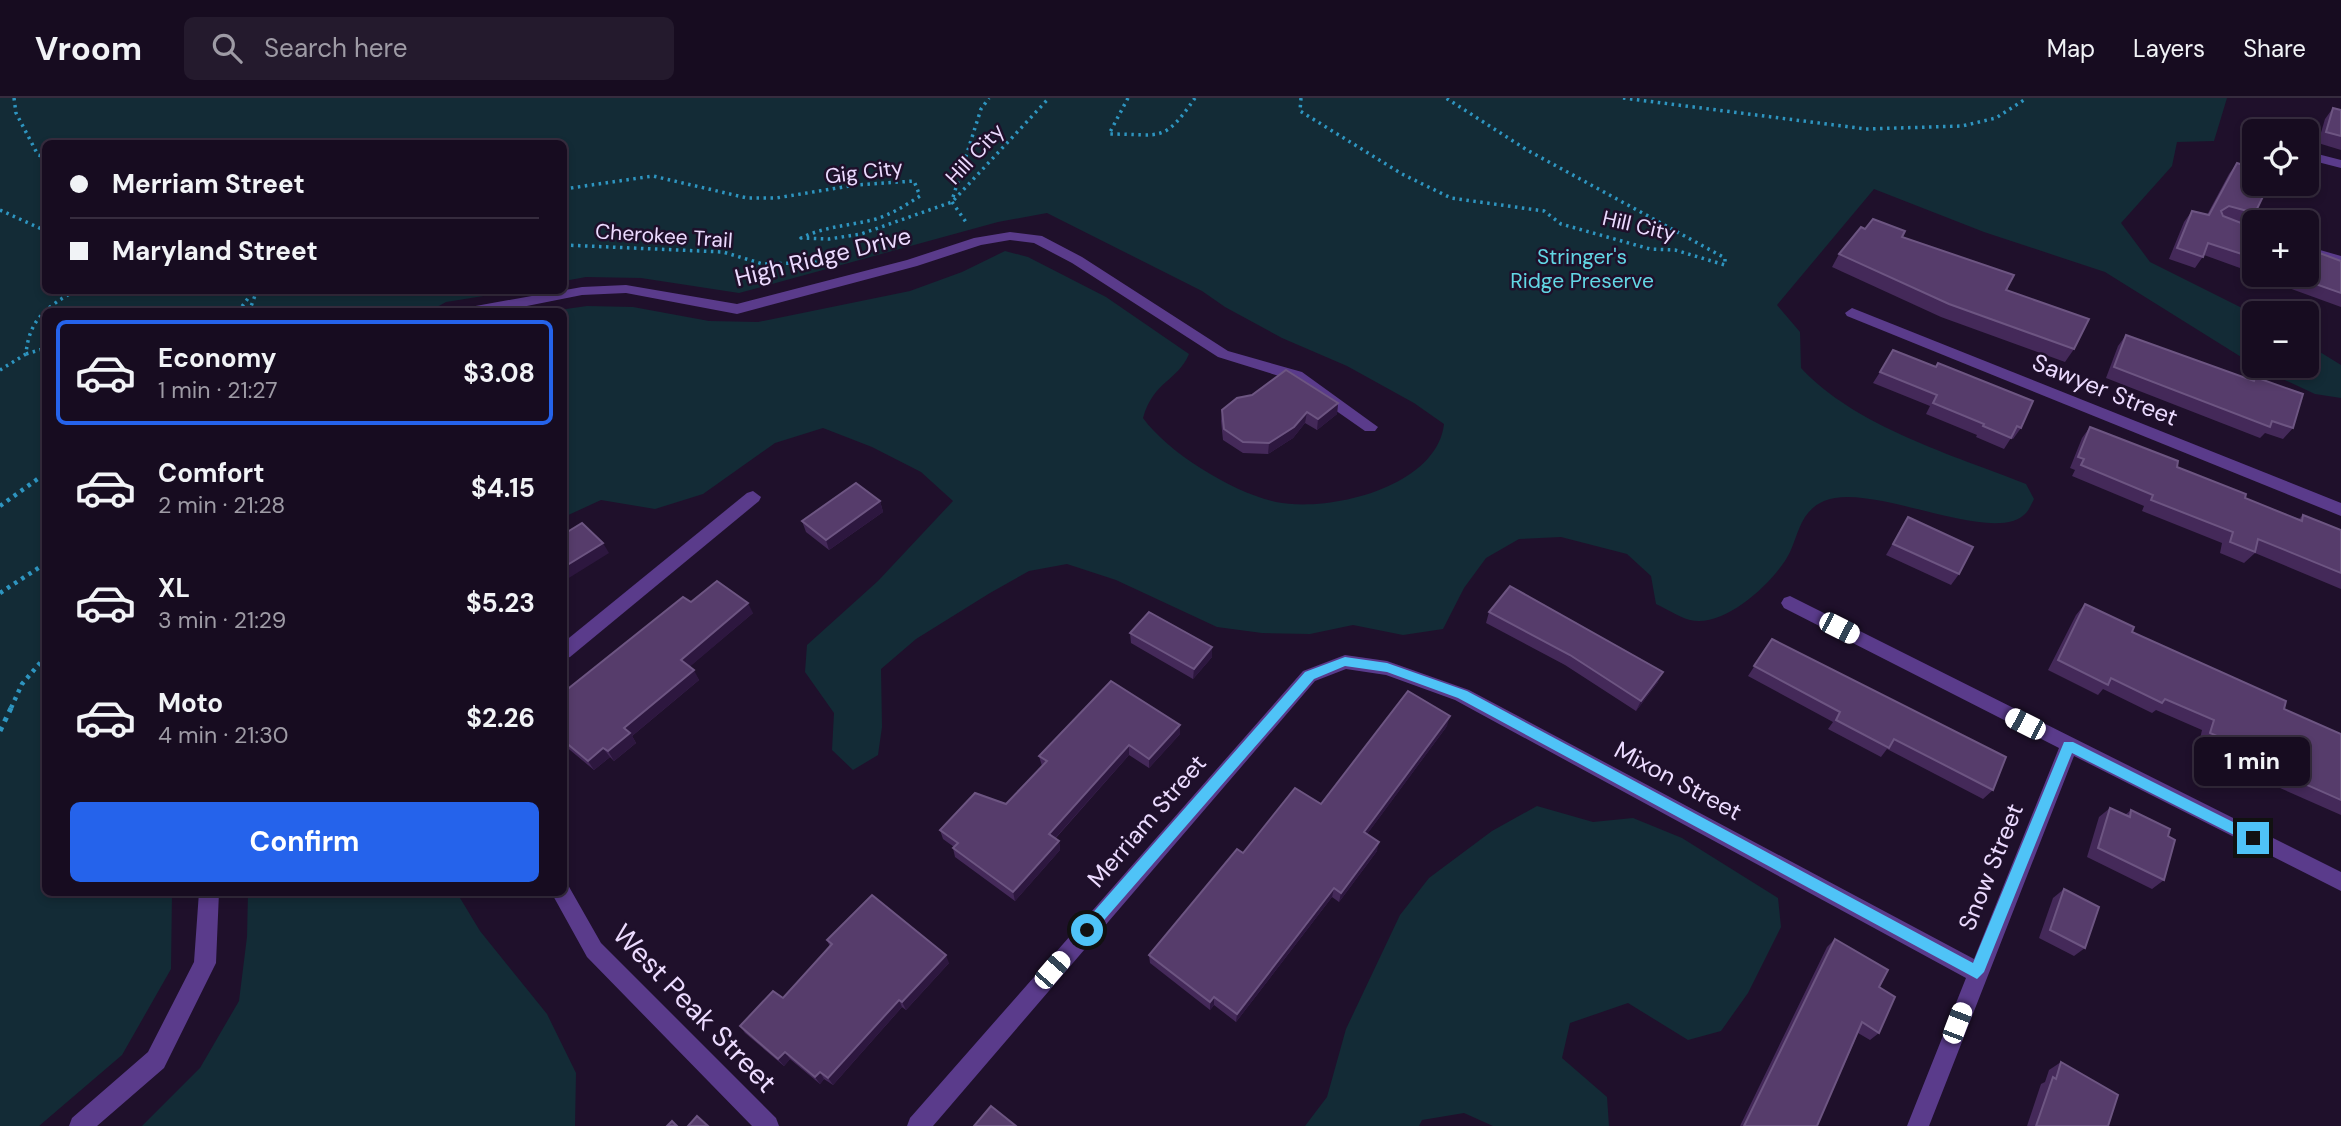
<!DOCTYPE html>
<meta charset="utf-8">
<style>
body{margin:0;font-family:"DM Sans",sans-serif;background:#241a2d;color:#f1f3f6;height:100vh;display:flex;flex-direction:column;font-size:26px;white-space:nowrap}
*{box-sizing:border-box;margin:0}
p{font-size:23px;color:#9e9ba5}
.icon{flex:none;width:38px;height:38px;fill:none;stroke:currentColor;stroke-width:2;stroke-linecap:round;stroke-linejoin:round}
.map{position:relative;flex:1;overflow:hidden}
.sheet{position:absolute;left:42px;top:210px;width:525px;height:588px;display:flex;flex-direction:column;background:#170c20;border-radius:10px;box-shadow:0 4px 10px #0003,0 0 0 2px #362c3e}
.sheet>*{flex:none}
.banner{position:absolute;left:42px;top:42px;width:525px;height:154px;border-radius:10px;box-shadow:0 4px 10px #0003,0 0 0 2px #362c3e;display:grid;align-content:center;height:154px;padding:0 28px;background:#170c20}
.fabs{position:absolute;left:2242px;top:21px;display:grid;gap:14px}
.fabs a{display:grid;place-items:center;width:77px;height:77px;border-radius:10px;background:#170c20;box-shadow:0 4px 10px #0003,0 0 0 2px #362c3e;font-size:35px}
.end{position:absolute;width:32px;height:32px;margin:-16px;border:9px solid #4fc3f7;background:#111;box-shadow:0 0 0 4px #111}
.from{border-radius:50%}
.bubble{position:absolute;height:49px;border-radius:10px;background:#170c20;box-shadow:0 4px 10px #0003,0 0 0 2px #362c3e;font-size:23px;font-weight:700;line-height:49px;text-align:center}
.car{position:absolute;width:21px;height:42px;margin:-21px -10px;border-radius:9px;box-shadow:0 0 5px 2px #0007;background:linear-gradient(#fff 24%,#345 0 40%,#fff 0 76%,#345 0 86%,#fff 0)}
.banner b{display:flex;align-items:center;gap:24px;height:66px;font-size:26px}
.banner b+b{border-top:2px solid #362c3e}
.banner i{width:18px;height:18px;background:#f1f3f6}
ul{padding:12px 0 0;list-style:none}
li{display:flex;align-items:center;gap:21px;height:105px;margin:0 14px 10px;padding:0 14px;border:4px solid transparent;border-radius:10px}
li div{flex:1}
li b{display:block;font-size:26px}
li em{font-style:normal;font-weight:700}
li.current{border-color:#2563eb}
li>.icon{width:63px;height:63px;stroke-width:1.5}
.button{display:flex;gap:14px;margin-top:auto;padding:14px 28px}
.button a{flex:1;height:80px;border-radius:10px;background:#2563eb;color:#fff;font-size:28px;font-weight:700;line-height:80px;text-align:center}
header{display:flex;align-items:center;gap:42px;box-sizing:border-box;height:98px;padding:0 35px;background:#170c20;border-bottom:2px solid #362c3e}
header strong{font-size:33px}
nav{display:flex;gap:38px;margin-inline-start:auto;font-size:24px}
.search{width:490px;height:63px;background:#241a2d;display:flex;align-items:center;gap:18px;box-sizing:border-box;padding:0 24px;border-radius:10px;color:#9e9ba5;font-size:26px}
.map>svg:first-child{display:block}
.green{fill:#132b36}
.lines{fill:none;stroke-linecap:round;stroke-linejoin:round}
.path-far2{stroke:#2e95c0;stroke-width:3.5;stroke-dasharray:2.5 4.5;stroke-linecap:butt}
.path-far1{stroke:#2e95c0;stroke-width:4.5;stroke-dasharray:3.5 5;stroke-linecap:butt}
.path{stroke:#2e95c0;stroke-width:5;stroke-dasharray:4.5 6;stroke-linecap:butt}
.minor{fill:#5a3b8b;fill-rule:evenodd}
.wall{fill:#442959}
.shaded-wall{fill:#2d173f}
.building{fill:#563c6b;stroke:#6d5582;stroke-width:2}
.route{fill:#4fc3f7}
.labels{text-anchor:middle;stroke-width:5;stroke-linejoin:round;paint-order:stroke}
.far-street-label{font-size:21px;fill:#ecdbff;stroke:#1f102b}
.far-park-label{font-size:21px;fill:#62d6e4;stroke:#1f102b}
.street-label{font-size:24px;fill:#ecdbff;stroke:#1f102b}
.near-street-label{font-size:28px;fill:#ecdbff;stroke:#1f102b}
</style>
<header>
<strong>Vroom</strong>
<div class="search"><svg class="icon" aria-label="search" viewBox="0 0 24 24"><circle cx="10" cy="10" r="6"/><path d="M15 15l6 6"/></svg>Search here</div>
<nav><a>Map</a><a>Layers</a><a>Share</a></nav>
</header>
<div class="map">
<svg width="2341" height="1028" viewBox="0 0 2341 1028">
<rect width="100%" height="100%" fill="#1f102b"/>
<g class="green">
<path d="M 0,0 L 2227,0 L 2214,43 L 2177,44 L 2172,68 L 2121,125 L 2150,164 L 2254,216 L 2254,267 L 2105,174 L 1984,134 L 1874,91 L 1777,207 L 1800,234 L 1801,270 C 1856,329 1953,357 2026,386 L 2034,401 C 2032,405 2029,412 2026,415 C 1994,450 1871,382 1824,403 C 1801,413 1799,434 1790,454 C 1776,483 1724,531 1690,522 C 1679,519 1667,511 1656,506 L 1651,478 L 1627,456 L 1561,439 L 1519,441 L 1486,460 L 1464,490 L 1443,531 L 1403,537 L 1353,527 L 1310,536 L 1262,535 L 1217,529 L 1116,482 L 1067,466 L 1029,473 L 990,495 L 916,541 L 881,571 L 882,629 L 878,657 L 853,672 L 832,652 L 834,615 L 805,574 L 807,547 L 878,483 L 953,403 L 921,374 L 872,349 L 823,330 L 775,345 L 703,396 L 655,411 L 601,402 L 564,419 L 564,214 L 552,213 L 587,208 L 633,209 L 709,223 L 758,224 L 910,193 L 962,174 L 1005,153 L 1028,159 L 1106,199 L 1189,256 C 1177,284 1154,282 1143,320 C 1168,355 1234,395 1276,404 C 1329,415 1437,389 1444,326 L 1414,305 L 1347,268 L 1282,240 L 1225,209 L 1202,193 L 1047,115 L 998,124 L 739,195 L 641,180 L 586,179 L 564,183 L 564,46 L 46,46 L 46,192 L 515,193 L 446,204 L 428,214 L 46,214 L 46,794 L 172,795 L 171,871 L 122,957 L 39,1028 L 0,1028 Z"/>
<path d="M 2307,246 L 2341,267 L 2341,300 L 2315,296 L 2255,268 L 2306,268 Z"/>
<path d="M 1537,708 L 1593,724 L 1633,720 L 1682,740 L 1778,800 L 1781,829 L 1748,895 L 1721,933 L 1688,942 L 1628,905 L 1570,925 L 1562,960 L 1607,999 L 1609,1028 L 1493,1028 L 1464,1015 L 1422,1022 L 1419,1028 L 1305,1028 L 1327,999 L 1346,931 L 1400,817 L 1429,780 L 1492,733 Z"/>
<path d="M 248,795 L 457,795 L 480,833 L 547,916 L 576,975 L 575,1028 L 142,1028 L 200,970 L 239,903 L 247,839 Z"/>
</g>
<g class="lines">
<g class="path-far2">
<path d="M 14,0 L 16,15 L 38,57 L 46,59"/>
<path d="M 1128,0 L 1109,36 C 1162,36 1163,46 1195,0"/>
<path d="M 1301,0 L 1300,13 L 1402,76 L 1451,100 L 1544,113 L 1561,126 L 1650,151 L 1675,152 L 1725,167 L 1725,160 L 1527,52 L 1446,0"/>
<path d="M 1623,0 L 1866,31 L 1962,28 L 1996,20 L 2027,0"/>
<path d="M 564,91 L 653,78 L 747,100 L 776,100 L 856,87 L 914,83 L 920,98 C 906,107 892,116 876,121 C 850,128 825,128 801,140 L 829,141 L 861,136 L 952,104 L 1049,0"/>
<path d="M 953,99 L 981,11 L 989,0"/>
<path d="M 952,104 L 968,127"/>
<path d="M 0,112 L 46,133"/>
<path d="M 564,147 L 723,154 L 763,166 L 823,164"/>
<path d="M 238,214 L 254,192"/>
<path d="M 249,214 L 257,192"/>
<path d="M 26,256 L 46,250"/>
<path d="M 0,272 L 26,256 C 29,221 47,209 76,192"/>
</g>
<g class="path-far1">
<path d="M 0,408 L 46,375"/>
<path d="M 0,495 L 46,465"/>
<path d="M 11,610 L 22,586 L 46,558"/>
</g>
<path class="path" d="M 0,633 L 12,608"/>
<g class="minor">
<path d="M 2306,53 L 2341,62 L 2341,70 L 2306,61 Z"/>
<path d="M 1010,134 L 1042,138 L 1082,159 L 1228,253 L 1302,274 L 1378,329 L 1375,333 L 1365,333 L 1292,282 L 1218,259 L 1072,165 L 1034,145 L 1010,142 L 981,147 L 917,168 L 737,216 L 626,195 L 582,197 L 497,214 L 463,214 L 470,209 L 582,189 L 626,187 L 737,206 L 907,162 L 974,140 Z"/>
<path d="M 2306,148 L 2341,158 L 2341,167 L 2306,157 Z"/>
<path d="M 1852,210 L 2341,405 L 2341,418 L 1847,218 L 1845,215 Z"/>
<path d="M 753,393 L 761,399 L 759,403 L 570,559 L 564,561 L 564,544 L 747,395 Z"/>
<path d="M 1790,498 L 2341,774 L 2341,793 L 2074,658 L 1929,1028 L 1907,1028 L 1966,880 L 1455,602 L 1386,577 L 1346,571 L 1315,583 L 933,1028 L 907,1028 L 910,1020 L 1303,573 L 1345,557 L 1387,563 L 1469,592 L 1974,861 L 2059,650 L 1784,510 L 1781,505 L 1784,500 Z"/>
<path d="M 564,786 L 568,787 L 601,845 L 776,1020 L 779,1028 L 752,1028 L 587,859 L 551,794 L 564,794 Z"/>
<path d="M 199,794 L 219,794 L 216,865 L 164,970 L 97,1028 L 69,1028 L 72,1020 L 148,954 L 194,864 Z"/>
</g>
</g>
<g class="wall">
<path d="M 2333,10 L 2341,12 L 2341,52 L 2318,45 L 2325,21 Z"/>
<path d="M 2237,65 L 2255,115 L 2246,126 L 2233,122 L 2254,130 L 2254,177 L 2306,177 L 2341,163 L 2341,209 L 2250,176 L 2251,174 L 2204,157 L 2195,170 L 2169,161 L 2184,124 L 2192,113 L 2207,117 L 2229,76 Z"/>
<path d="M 1902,139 L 2006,192 L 2074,251 L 2065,264 L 1941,219 L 1832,169 L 1839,156 Z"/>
<path d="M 2126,237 L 2252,283 L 2255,279 L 2293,330 L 2283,341 L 2265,335 L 2260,340 L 2106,280 L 2118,248 Z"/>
<path d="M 1880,274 L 2021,330 L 2013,341 L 2011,340 L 2004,351 L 1976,339 L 1977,337 L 1926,316 L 1930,308 L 1873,285 Z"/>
<path d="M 1338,305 L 1337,316 L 1317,332 L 1305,325 L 1293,340 L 1268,356 L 1243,355 L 1223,342 L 1221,323 L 1222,312 Z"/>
<path d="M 2090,329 L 2245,400 L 2299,421 L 2303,417 L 2341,432 L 2341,491 L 2255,455 L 2244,465 L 2220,455 L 2222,445 L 2142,413 L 2144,408 L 2072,378 L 2075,372 L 2070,370 L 2082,340 Z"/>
<path d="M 880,403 L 883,414 L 829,452 L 806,434 L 802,423 Z"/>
<path d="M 1908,419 L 1959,476 L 1951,487 L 1886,457 Z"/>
<path d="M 691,504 L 753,515 L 690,568 L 699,582 L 632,638 L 636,645 L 614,663 L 610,659 L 594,672 L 564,647 L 564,594 Z"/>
<path d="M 2085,506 L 2132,534 L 2284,611 L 2341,636 L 2341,717 L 2221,664 L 2223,656 L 2199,645 L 2202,632 L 2156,612 L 2152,615 L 2103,591 L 2098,597 L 2048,572 L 2076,517 Z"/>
<path d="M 1489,514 L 1658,584 L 1636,613 L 1565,567 L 1486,525 Z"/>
<path d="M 1130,535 L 1212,549 L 1212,559 L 1193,581 L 1131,545 Z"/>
<path d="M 1772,541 L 1993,692 L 1983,701 L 1887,651 L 1881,659 L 1828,631 L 1833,624 L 1748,578 Z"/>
<path d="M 1447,628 L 1367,736 L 1377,753 L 1339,804 L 1332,799 L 1236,924 L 1214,907 L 1210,912 L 1150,865 L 1149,857 L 1243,755 Z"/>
<path d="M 1180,636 L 1149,670 L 1129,657 L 1055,741 L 1059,743 L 1060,752 L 1015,803 L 955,759 L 953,750 L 954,749 L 943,741 L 940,732 L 1006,706 L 1042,668 L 1039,658 Z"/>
<path d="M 2110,710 L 2125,717 L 2131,712 L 2168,738 L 2164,782 L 2152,791 L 2087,759 L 2099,719 Z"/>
<path d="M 2064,791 L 2085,850 L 2074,858 L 2039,840 L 2053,800 Z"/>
<path d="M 1835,841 L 1879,889 L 1879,935 L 1870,942 L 1858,935 L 1817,1028 L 1740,1028 L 1827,849 Z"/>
<path d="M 827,842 L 949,865 L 906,912 L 902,909 L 833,987 L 824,981 L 820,986 L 790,961 L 784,968 L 745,935 L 740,928 L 783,900 L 830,849 Z"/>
<path d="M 2061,964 L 2108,1028 L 2027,1028 L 2041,986 L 2045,984 L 2049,972 Z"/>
</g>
<g class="shaded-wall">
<path d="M 1338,305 L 1337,316 L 1317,332 L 1318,321 Z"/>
<path d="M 1307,314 L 1305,325 L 1293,340 L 1268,356 L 1269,345 Z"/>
<path d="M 880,403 L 883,414 L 829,452 L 826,442 Z"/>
<path d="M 603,445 L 609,455 L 564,483 L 564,469 Z"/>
<path d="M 748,505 L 753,515 L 686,572 L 681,562 Z"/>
<path d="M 1212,549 L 1212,559 L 1193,581 L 1194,571 Z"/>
<path d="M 694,572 L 699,582 L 632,638 L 636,645 L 614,663 L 608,653 L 624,630 Z"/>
<path d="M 1663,574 L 1658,584 L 1636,613 L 1641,603 Z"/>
<path d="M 1450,618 L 1447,628 L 1362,743 L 1364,734 Z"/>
<path d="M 1180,627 L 1180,636 L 1149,670 L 1149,661 Z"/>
<path d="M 1129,647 L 1129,657 L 1050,746 L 1049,736 Z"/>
<path d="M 603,650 L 610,659 L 594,672 L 588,663 Z"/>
<path d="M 1059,743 L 1060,752 L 1015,803 L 1013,794 Z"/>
<path d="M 1379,744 L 1377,753 L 1339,804 L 1341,795 Z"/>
<path d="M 1334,790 L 1332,799 L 1236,924 L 1237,916 Z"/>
<path d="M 946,857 L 949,865 L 906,912 L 902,904 Z"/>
<path d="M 1214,899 L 1214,907 L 1210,912 L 1210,904 Z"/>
<path d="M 899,902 L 902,909 L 833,987 L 828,980 Z"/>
<path d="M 785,954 L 790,961 L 784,968 L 778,961 Z"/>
<path d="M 820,974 L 824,981 L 820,986 L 815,979 Z"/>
</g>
<g class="building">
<path d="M 2333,10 L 2341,12 L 2341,38 L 2326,34 Z"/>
<path d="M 2237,65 L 2254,71 L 2254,86 L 2269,86 L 2255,115 L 2229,108 L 2221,113 L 2223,118 L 2254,130 L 2254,160 L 2208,145 L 2203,159 L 2177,150 L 2192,113 L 2209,117 Z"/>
<path d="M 1873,121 L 1905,133 L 1902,139 L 2014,177 L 2006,192 L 2089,221 L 2074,251 L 1949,206 L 1839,156 L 1861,129 L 1865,131 Z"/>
<path d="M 2306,150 L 2341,163 L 2341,195 L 2290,177 L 2306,177 Z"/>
<path d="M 2126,237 L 2254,283 L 2255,279 L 2303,296 L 2293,330 L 2272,323 L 2270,329 L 2114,269 Z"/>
<path d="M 1893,252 L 1936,269 L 1938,265 L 2033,303 L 2021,330 L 2017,328 L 2011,340 L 1983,328 L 1984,326 L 1933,305 L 1937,297 L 1880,274 Z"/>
<path d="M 1286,272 L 1338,305 L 1318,321 L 1307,314 L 1294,329 L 1269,345 L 1243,344 L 1224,331 L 1222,312 L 1237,300 L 1252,297 Z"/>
<path d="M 2090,329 L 2178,363 L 2177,369 L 2246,396 L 2245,400 L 2302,423 L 2303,417 L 2341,432 L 2341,475 L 2258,441 L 2255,454 L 2230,444 L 2233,434 L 2151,402 L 2153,397 L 2081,367 L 2084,361 L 2078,359 Z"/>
<path d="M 856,385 L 880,403 L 826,442 L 802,423 Z"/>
<path d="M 1908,419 L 1973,449 L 1959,476 L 1893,446 Z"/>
<path d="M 582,425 L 603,445 L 564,469 L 564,436 Z"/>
<path d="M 717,483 L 748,505 L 681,562 L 694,572 L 624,630 L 630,635 L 608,653 L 603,650 L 588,663 L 564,643 L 564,594 L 683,499 L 691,504 Z"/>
<path d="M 1510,488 L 1663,574 L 1641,603 L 1570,557 L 1489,514 Z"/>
<path d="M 2085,506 L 2134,529 L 2132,534 L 2286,603 L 2284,611 L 2341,636 L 2341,702 L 2233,654 L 2235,646 L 2210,635 L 2214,622 L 2165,601 L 2162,605 L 2111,580 L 2108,587 L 2058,562 Z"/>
<path d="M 1149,514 L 1212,549 L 1194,571 L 1130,535 Z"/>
<path d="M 1772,541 L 2006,659 L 1993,692 L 1894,641 L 1889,650 L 1836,622 L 1840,614 L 1754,568 Z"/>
<path d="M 1111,583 L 1180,627 L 1149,661 L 1129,647 L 1049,736 L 1059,743 L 1013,794 L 953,750 L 958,745 L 940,732 L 975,695 L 1006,706 L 1047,663 L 1039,658 Z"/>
<path d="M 1408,593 L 1450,618 L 1364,734 L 1379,744 L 1341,795 L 1334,790 L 1237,916 L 1214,899 L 1210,904 L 1149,857 L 1237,751 L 1243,755 L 1295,690 L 1321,706 Z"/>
<path d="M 2110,710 L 2130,719 L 2131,712 L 2170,731 L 2168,738 L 2175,742 L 2164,782 L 2098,750 Z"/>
<path d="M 2064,791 L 2099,809 L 2085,850 L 2050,832 Z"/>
<path d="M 872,797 L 946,857 L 902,904 L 899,902 L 828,980 L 820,974 L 815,979 L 785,954 L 778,961 L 740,928 L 773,893 L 783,900 L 832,846 L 827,842 Z"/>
<path d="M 1835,841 L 1888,872 L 1879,889 L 1895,899 L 1879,935 L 1862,924 L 1817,1028 L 1744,1028 Z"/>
<path d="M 2061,964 L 2118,997 L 2108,1028 L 2036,1028 L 2053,979 L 2056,981 Z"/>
<path d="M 991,1008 L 1016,1028 L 974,1028 Z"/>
<path d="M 697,1018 L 708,1028 L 688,1028 Z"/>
<path d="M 672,1023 L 677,1028 L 667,1028 Z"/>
</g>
<path class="route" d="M 1345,559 L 1387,565 L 1467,593 L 1973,865 L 2064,644 L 2073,644 L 2257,736 L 2259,740 L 2257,744 L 2248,744 L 2072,655 L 1984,874 L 1977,881 L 1458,600 L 1387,574 L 1345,568 L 1314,581 L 1092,836 L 1082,836 L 1082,827 L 1305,574 Z"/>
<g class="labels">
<g class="far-street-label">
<text transform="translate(975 56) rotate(-47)" y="7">Hill City</text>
<text transform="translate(864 74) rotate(-7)" y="7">Gig City</text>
<text transform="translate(1639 128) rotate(13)" y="7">Hill City</text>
<text transform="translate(664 138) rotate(4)" y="7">Cherokee Trail</text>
</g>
<g class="far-park-label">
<text x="1582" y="166">Stringer's<tspan x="1582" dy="24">Ridge Preserve</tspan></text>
</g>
<g class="street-label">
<text transform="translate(823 159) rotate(-14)" y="8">High Ridge Drive</text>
<text transform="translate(2105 292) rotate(22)" y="8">Sawyer Street</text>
<text transform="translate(1678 683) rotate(28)" y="8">Mixon Street</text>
<text transform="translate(1147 723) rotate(-49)" y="8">Merriam Street</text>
<text transform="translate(1991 769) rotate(-68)" y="8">Snow Street</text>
</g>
<g class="near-street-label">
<text transform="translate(695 910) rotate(46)" y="10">West Peak Street</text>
</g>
</g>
</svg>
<div class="fabs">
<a><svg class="icon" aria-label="locate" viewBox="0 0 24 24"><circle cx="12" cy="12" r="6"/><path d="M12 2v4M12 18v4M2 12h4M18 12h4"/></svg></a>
<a>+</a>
<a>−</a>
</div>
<i class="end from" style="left:1087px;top:832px"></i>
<i class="end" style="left:2253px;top:740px"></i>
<div class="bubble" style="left:2194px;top:639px;width:116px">1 min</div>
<i class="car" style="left:1839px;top:530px;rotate:117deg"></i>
<i class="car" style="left:2025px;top:626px;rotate:297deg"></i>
<i class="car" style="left:1052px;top:872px;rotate:41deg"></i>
<i class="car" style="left:1957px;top:925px;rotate:21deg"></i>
<div class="banner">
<b><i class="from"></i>Merriam Street</b>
<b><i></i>Maryland Street</b>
</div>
<section class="sheet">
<ul>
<li class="current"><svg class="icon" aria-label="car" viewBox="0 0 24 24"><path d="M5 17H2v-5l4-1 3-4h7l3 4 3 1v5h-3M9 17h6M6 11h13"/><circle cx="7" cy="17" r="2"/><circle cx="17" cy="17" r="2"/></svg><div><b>Economy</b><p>1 min · 21:27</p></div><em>$3.08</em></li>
<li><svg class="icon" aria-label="car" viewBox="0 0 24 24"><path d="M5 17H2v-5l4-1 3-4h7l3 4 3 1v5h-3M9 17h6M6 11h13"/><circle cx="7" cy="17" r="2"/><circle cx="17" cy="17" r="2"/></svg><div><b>Comfort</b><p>2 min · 21:28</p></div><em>$4.15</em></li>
<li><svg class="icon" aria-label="car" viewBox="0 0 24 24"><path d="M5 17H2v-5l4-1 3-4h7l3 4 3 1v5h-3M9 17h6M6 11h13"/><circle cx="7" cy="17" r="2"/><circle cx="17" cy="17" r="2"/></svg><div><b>XL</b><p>3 min · 21:29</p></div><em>$5.23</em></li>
<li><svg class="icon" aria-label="car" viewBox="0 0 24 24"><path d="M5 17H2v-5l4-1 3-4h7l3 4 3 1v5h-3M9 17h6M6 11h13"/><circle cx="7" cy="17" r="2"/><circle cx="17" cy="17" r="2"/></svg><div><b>Moto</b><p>4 min · 21:30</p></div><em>$2.26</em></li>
</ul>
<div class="button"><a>Confirm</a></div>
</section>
</div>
